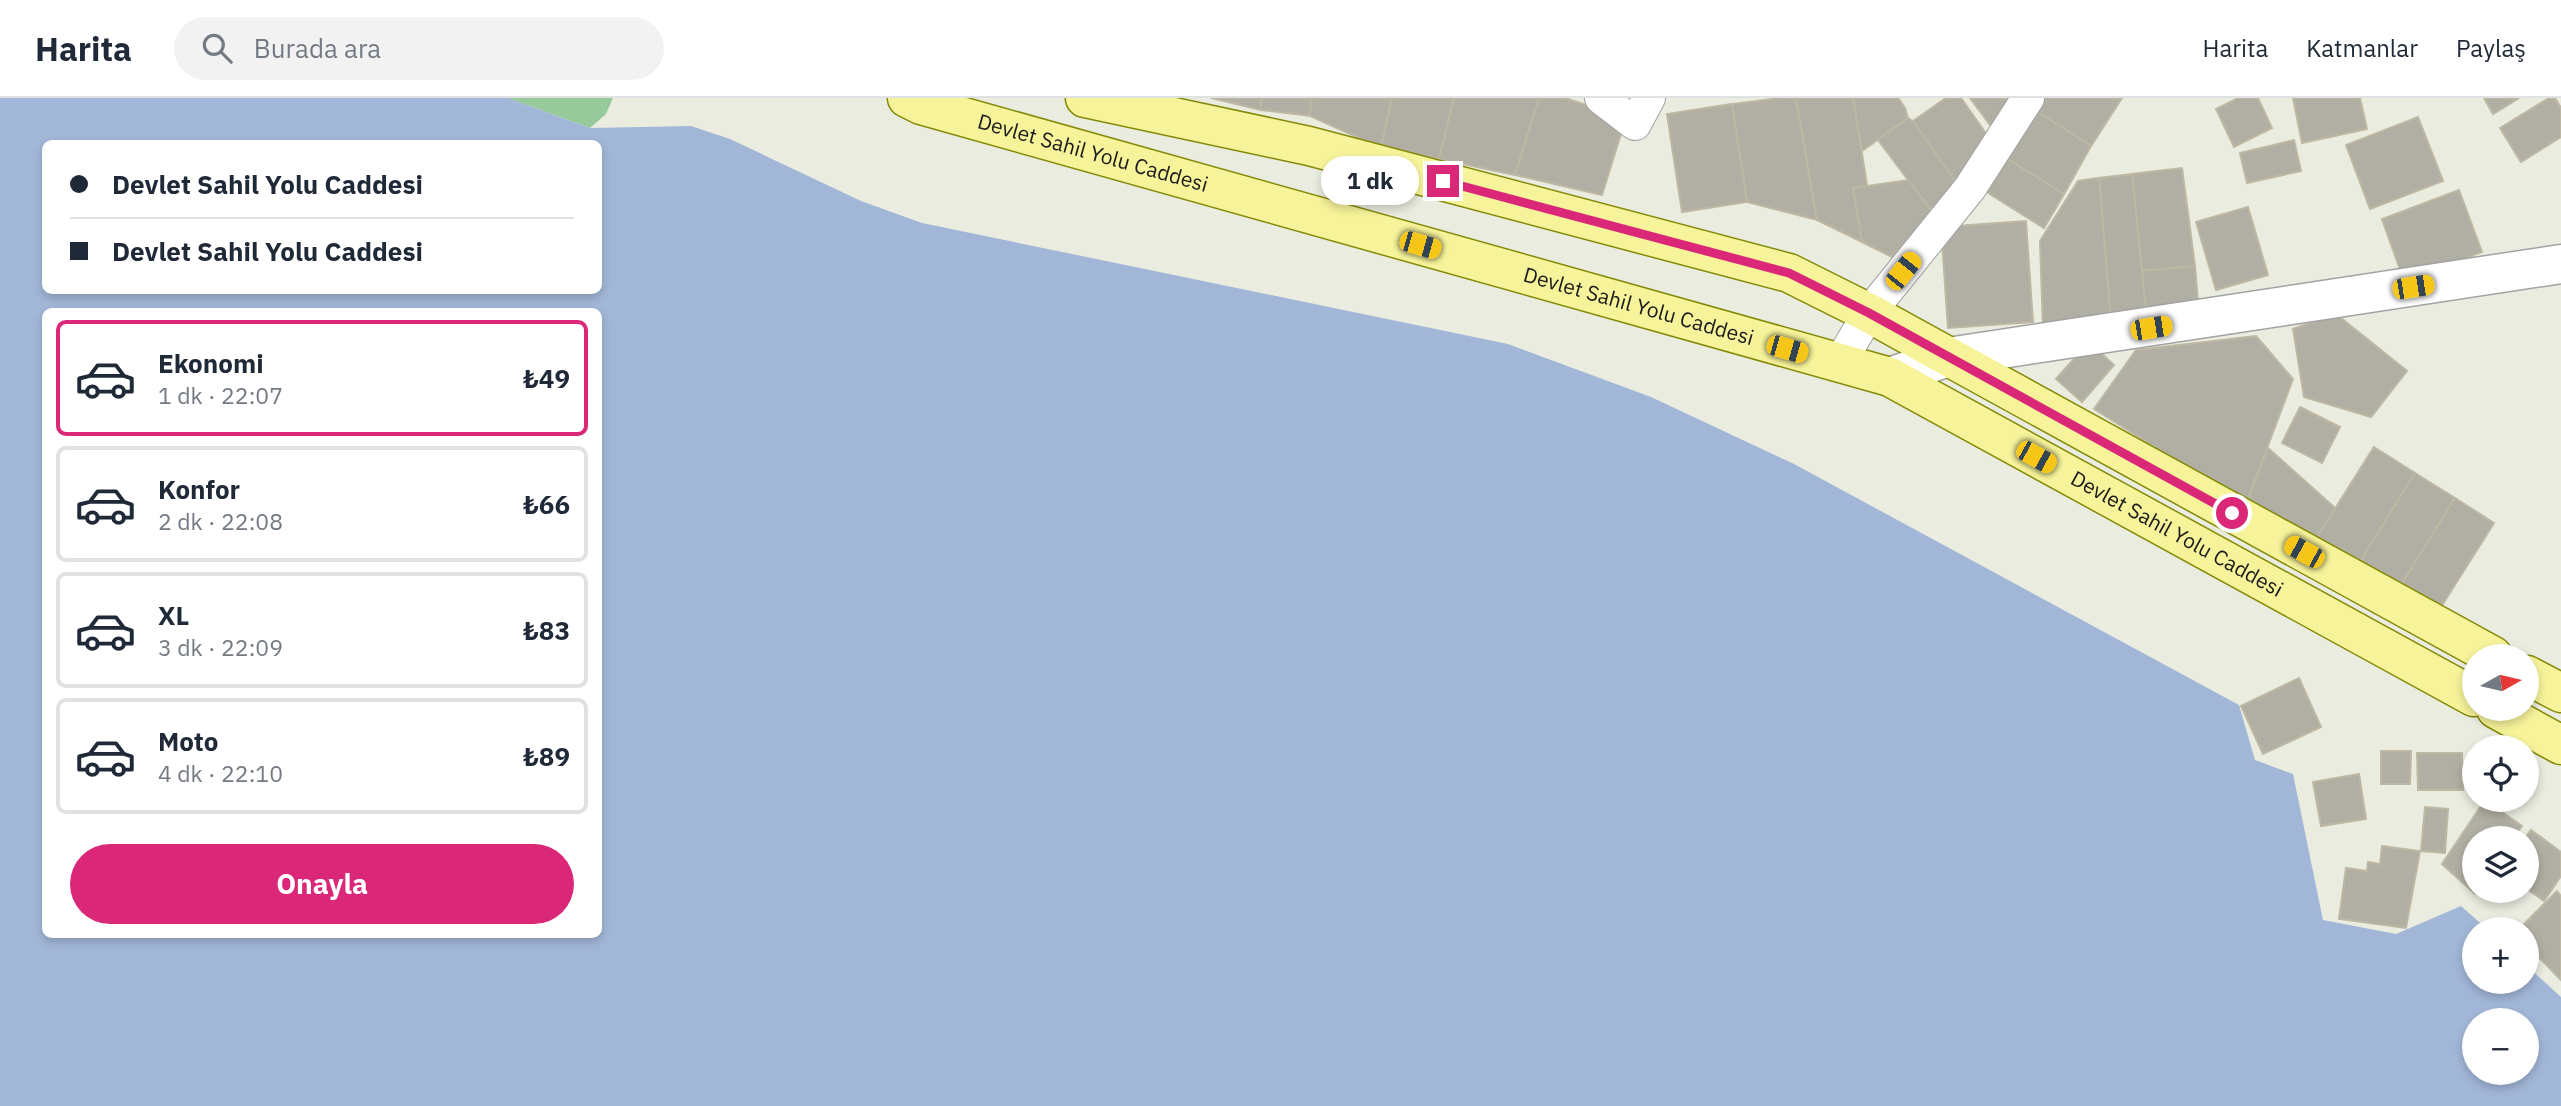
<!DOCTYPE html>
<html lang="tr">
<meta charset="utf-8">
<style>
body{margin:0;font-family:"IBM Plex Sans",sans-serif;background:#f2f2f3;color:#1f2937;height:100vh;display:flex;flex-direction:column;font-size:26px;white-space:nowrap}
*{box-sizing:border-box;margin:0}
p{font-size:23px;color:#747a83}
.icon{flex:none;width:38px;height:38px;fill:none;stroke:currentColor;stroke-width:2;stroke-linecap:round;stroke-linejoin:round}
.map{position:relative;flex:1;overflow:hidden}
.panel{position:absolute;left:42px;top:210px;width:560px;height:630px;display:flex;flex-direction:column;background:#fff;border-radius:10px;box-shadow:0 4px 10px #0003}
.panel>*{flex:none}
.hud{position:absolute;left:42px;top:42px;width:560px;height:154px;border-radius:10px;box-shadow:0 4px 10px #0003;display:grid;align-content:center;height:154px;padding:0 28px;background:#fff}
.needle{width:46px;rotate:82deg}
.buttons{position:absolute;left:2462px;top:546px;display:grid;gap:14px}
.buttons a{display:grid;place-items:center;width:77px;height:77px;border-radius:50%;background:#fff;box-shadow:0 4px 10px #0003;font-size:35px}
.end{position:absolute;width:32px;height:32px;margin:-16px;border:9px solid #db2777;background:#fff;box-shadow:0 0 0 4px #fff}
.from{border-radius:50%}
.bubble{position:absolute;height:49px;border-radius:24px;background:#fff;box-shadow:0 4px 10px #0003;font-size:23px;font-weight:700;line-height:49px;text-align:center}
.car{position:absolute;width:21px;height:42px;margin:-21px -10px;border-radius:9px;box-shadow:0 0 5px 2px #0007;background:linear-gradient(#f5c518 24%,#345 0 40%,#f5c518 0 76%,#345 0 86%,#f5c518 0)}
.hud b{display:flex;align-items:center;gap:24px;height:66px;font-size:26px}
.hud b+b{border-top:2px solid #e0e1e3}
.hud i{width:18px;height:18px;background:#1f2937}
ul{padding:12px 0 0;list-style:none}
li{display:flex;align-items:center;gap:21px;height:116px;margin:0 14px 10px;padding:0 14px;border:4px solid #e0e1e3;border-radius:10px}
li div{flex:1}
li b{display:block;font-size:26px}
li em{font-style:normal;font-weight:700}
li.current{border-color:#db2777}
li>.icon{width:63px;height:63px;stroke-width:1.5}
.button{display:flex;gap:14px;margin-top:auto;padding:14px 28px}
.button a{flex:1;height:80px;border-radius:42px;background:#db2777;color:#fff;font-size:28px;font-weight:700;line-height:80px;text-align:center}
header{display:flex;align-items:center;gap:42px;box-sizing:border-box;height:98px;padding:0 35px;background:#fff;border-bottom:2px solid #e0e1e3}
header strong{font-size:33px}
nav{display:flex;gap:38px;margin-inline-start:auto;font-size:24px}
.search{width:490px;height:63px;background:#f2f2f3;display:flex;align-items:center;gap:18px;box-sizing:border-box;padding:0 24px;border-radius:38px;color:#747a83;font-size:26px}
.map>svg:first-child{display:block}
.forest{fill:#97ca9b}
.water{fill:#a2b7d8;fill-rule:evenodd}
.building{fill:#b1afa3;stroke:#bdb8a4;stroke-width:2}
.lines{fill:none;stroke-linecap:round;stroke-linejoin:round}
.minor-casing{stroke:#a2a2a2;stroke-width:34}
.tertiary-casing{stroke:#a2a2a2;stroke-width:41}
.primary-casing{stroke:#838a07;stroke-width:41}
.minor{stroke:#fff;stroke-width:32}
.tertiary{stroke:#fff;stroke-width:38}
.primary{stroke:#f7f39a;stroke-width:38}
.route{stroke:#db2777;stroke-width:9}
.labels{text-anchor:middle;stroke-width:7;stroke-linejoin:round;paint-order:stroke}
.street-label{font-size:21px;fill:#1b1b1b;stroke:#fff}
</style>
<header>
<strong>Harita</strong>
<div class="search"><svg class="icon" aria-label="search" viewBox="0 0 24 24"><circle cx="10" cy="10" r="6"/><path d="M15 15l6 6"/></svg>Burada ara</div>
<nav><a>Harita</a><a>Katmanlar</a><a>Paylaş</a></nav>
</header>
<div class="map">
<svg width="2561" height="1008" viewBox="0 0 2561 1008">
<rect width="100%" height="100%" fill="#ebece0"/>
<path class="forest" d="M 508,0 L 613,0 L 606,16 L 590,30 Z"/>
<path class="water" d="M 0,0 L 508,0 L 590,30 L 691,28 L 730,41 L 861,103 L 922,125 L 1508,246 L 1651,299 L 1794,366 L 2239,607 L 2255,662 L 2293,676 L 2323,822 L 2396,836 L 2461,808 L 2487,831 L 2474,831 L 2474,884 L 2527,884 L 2527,868 L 2561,899 L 2561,1008 L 0,1008 ZM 46,46 L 598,46 L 598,192 L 46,192 ZM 46,214 L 598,214 L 598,836 L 46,836 ZM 2474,922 L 2527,922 L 2527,975 L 2474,975 Z"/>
<g class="building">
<path d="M 1211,0 L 1261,0 L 1261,12 Z"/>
<path d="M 1261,0 L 1312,0 L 1310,18 L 1261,12 Z"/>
<path d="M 1312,0 L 1392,0 L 1381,50 L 1310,18 Z"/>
<path d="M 1392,0 L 1454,0 L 1439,61 L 1381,50 Z"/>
<path d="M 1454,0 L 1539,0 L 1515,77 L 1439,61 Z"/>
<path d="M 1539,0 L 1565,0 L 1626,20 L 1602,97 L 1515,77 Z"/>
<path d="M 1780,0 L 1796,0 L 1817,122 L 1747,104 L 1732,6 Z"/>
<path d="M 1796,0 L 1853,0 L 1867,87 L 1853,90 L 1862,144 L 1817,122 Z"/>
<path d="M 1853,0 L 1898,0 L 1905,10 L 1908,20 L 1862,53 Z"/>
<path d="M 1946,0 L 1961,0 L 1994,47 L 1962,93 L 1913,23 Z"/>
<path d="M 1970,0 L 2016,0 L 1993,31 Z"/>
<path d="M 2046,0 L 2122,0 L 2091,48 L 2038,14 Z"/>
<path d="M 2238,0 L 2258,0 L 2272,30 L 2234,49 L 2216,11 Z"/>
<path d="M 2293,0 L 2360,0 L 2367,31 L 2302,45 Z"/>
<path d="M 2484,0 L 2519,0 L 2493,16 Z"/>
<path d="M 2549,0 L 2555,0 L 2561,10 L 2561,39 L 2521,64 L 2500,30 Z"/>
<path d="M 1732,6 L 1747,104 L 1682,114 L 1667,16 Z"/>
<path d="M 2038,14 L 2091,48 L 2064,96 L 2006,60 Z"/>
<path d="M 2418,19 L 2443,83 L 2370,111 L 2346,47 Z"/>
<path d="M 1908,20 L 1913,23 L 1962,93 L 1933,115 L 1878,42 Z"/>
<path d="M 2294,42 L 2301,73 L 2247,85 L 2240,55 Z"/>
<path d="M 2006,60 L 2064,96 L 2044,130 L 1985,93 Z"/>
<path d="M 2182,70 L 2195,168 L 2142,173 L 2132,76 Z"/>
<path d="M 2132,76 L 2147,221 L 2111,225 L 2099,80 Z"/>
<path d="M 2099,80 L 2111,225 L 2043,232 L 2040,143 L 2078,83 Z"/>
<path d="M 1908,82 L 1933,115 L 1892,159 L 1862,144 L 1853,90 Z"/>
<path d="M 2459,92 L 2482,154 L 2404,183 L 2382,121 Z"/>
<path d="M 2248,109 L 2268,177 L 2216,192 L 2196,124 Z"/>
<path d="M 2026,123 L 2033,224 L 1948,230 L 1941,129 Z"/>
<path d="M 2195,168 L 2199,215 L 2147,221 L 2142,173 Z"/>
<path d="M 2336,216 L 2407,273 L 2371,319 L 2304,299 L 2293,231 Z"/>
<path d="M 2256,238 L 2293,281 L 2246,406 L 2094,311 L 2136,252 Z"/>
<path d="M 2089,244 L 2114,267 L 2082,304 L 2056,281 Z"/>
<path d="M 2300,309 L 2340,329 L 2322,365 L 2282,345 Z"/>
<path d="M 2374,349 L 2415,375 L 2356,470 L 2314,444 Z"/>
<path d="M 2268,350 L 2335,410 L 2314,444 L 2246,406 Z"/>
<path d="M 2415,375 L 2455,400 L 2396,495 L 2356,470 Z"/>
<path d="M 2455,400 L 2494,425 L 2436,517 L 2396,495 Z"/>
<path d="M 2299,580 L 2321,629 L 2263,656 L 2241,608 Z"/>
<path d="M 2381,653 L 2411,653 L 2410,686 L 2381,686 Z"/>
<path d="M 2417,655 L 2462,655 L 2463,692 L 2418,692 Z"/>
<path d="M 2359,676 L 2366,721 L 2321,728 L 2313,684 Z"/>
<path d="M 2485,702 L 2522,728 L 2513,740 L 2474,740 L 2474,795 L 2442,766 Z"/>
<path d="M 2425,709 L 2448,711 L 2445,755 L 2421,753 Z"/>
<path d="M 2531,732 L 2561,754 L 2561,778 L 2544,803 L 2527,791 L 2527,740 L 2525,740 Z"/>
<path d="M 2382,748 L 2420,753 L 2406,830 L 2339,821 L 2346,770 L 2367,773 L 2368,764 L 2380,766 Z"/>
<path d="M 2557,793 L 2561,798 L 2561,882 L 2527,847 L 2527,831 L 2519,831 Z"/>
</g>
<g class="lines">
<g class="minor-casing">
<g id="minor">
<path d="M 1601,0 L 1635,26 L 1649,0"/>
<path d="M 1839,266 L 1869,215 L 1970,90 L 2028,0"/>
</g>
</g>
<g class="tertiary-casing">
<path id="tertiary" d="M 1890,279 L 1948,259 L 2561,166"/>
</g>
<g class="primary-casing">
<g id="primary">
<path id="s1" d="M 907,0 L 921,7 L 1890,279 L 2474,599"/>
<path d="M 1085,0 L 1309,48 L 1789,175 L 1869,215 L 2493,558"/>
<path d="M 2527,577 L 2561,595"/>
<path d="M 2496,611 L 2561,647"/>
</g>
</g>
<use href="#minor" class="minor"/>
<use href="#tertiary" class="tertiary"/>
<use href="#primary" class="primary"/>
</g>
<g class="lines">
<path class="route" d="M 1443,83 L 1789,175 L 1869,215 L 2232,415"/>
</g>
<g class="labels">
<g class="street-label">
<text dy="7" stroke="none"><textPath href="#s1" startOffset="194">Devlet Sahil Yolu Caddesi</textPath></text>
<text dy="7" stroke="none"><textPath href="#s1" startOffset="761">Devlet Sahil Yolu Caddesi</textPath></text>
<text dy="7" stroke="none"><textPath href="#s1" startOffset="1349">Devlet Sahil Yolu Caddesi</textPath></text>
</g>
</g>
</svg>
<div class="buttons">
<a><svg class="needle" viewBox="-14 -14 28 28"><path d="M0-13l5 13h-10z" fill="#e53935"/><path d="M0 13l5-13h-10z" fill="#747a83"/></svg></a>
<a><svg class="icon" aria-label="locate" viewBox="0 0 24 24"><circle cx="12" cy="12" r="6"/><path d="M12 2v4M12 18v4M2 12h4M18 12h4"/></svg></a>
<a><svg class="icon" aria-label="layers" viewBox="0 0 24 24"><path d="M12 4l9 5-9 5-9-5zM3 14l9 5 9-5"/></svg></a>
<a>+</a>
<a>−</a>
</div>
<i class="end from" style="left:2232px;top:415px"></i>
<i class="end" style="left:1443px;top:83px"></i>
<div class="bubble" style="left:1321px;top:58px;width:98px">1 dk</div>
<i class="car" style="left:1420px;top:147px;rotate:106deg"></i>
<i class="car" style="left:1903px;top:173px;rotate:39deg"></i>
<i class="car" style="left:2413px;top:189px;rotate:81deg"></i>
<i class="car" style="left:2151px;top:230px;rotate:81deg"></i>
<i class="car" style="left:1787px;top:251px;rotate:106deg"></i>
<i class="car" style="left:2036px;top:359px;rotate:119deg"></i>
<i class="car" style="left:2304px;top:454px;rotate:299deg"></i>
<div class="hud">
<b><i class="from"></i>Devlet Sahil Yolu Caddesi</b>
<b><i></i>Devlet Sahil Yolu Caddesi</b>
</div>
<section class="panel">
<ul>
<li class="current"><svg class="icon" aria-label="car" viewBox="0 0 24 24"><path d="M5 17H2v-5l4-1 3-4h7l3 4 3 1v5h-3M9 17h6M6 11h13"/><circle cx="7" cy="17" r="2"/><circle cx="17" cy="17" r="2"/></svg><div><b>Ekonomi</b><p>1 dk · 22:07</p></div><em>₺49</em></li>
<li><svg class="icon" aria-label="car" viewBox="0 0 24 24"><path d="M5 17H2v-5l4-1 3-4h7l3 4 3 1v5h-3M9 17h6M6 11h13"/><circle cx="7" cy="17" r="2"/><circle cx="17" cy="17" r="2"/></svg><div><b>Konfor</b><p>2 dk · 22:08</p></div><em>₺66</em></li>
<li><svg class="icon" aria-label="car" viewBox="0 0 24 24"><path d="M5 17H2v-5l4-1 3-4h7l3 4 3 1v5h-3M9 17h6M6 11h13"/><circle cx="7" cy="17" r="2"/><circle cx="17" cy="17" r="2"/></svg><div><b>XL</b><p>3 dk · 22:09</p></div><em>₺83</em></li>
<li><svg class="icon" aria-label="car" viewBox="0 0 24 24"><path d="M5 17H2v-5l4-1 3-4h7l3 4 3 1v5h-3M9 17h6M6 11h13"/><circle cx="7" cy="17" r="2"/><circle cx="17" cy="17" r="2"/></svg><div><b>Moto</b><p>4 dk · 22:10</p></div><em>₺89</em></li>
</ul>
<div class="button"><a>Onayla</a></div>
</section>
</div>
